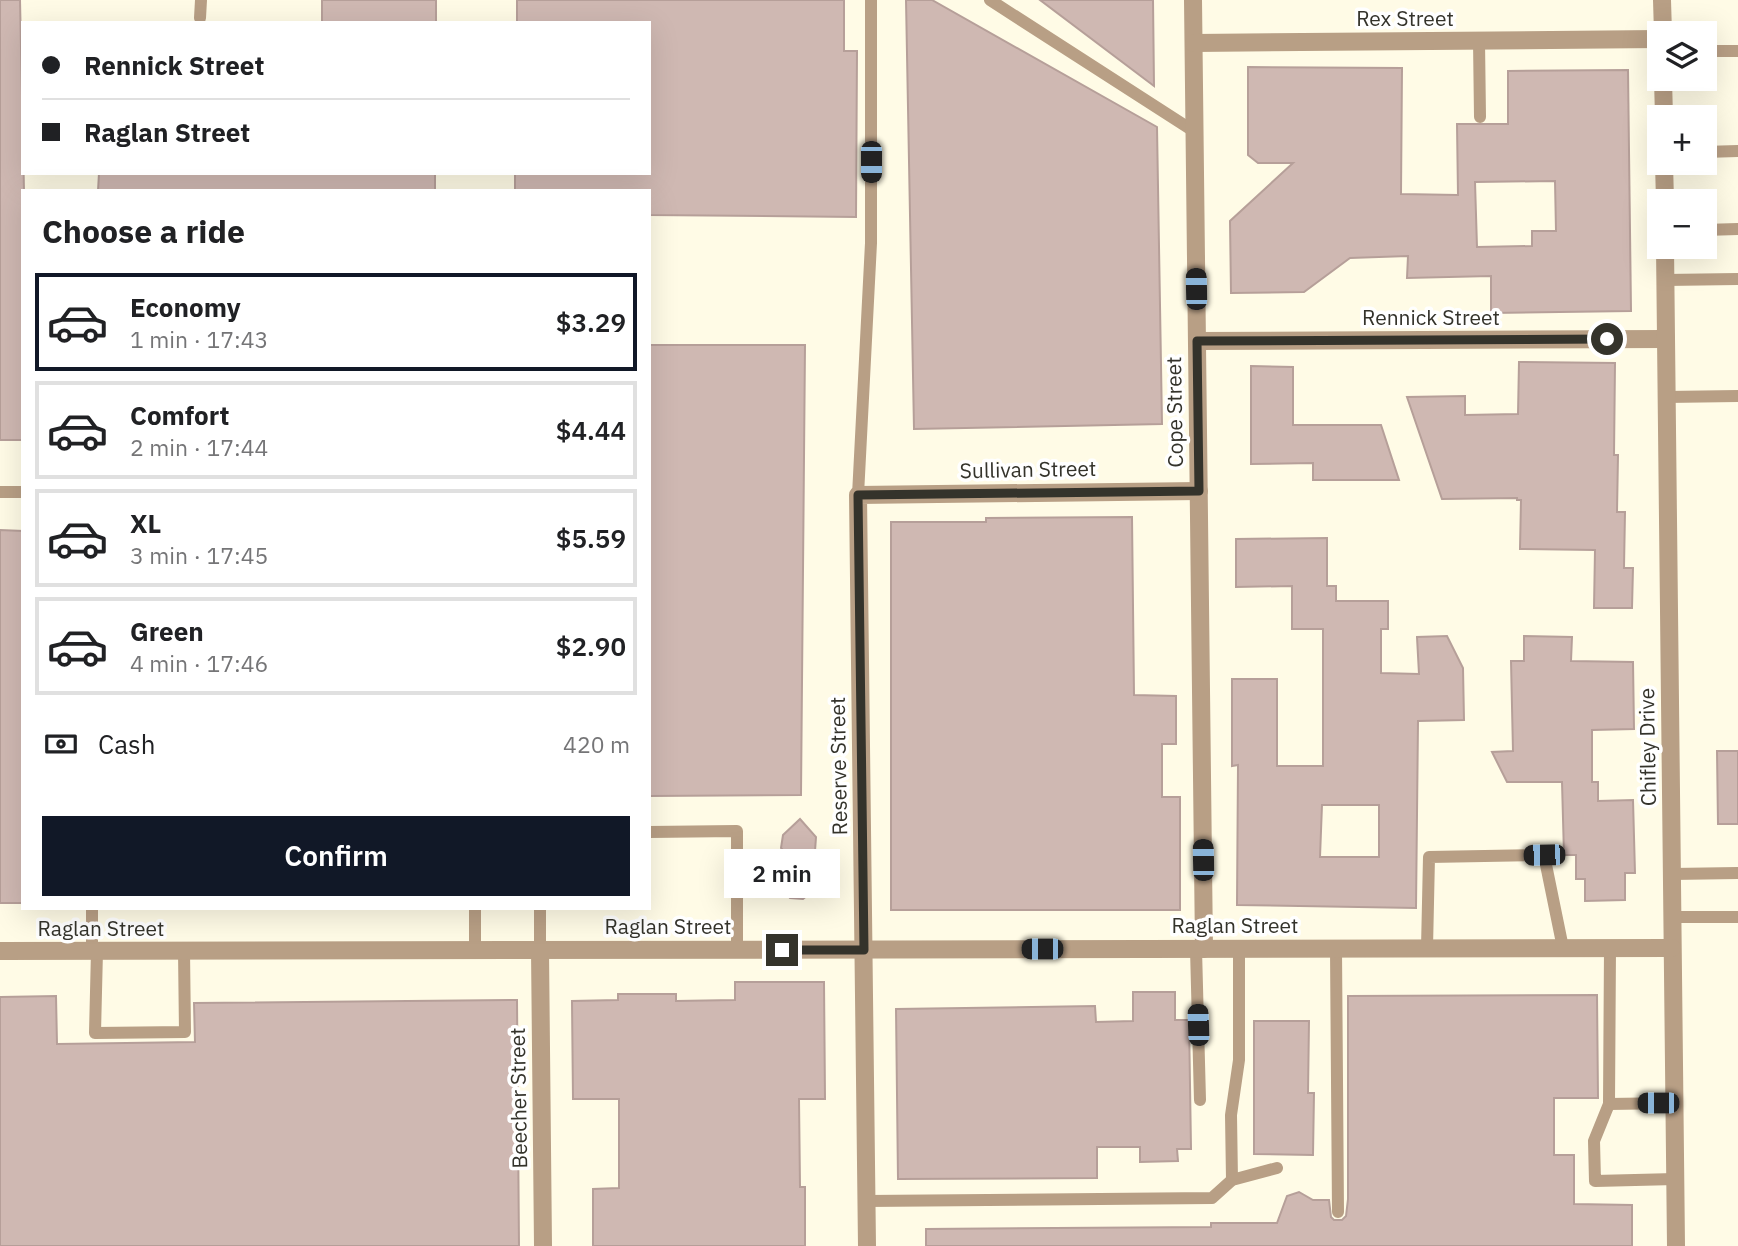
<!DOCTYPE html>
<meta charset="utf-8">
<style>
body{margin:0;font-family:"IBM Plex Sans",sans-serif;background:#f6f6f6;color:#202124;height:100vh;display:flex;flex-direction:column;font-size:26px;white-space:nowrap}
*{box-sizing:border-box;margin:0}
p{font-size:23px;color:#757577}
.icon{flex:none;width:38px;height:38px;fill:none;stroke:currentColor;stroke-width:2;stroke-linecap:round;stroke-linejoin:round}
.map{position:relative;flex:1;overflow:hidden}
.sheet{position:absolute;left:21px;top:189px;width:630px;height:721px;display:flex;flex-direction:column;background:#fff;border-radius:0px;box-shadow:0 7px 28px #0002}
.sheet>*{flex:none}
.hud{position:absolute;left:21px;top:21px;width:630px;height:154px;border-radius:0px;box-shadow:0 7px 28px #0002;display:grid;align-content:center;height:154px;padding:0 21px;background:#fff}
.fabs{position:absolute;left:1647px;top:21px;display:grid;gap:14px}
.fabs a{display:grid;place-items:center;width:70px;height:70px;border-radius:0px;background:#fff;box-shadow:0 7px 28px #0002;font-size:35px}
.end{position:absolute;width:32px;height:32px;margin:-16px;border:9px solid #34332b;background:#fff;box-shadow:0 0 0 4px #fff}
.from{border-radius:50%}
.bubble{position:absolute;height:49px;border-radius:0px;background:#fff;box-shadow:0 7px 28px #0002;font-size:23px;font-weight:600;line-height:49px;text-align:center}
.car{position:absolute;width:21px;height:42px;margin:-21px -10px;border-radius:9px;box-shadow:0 0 5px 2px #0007;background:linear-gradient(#222 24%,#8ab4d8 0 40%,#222 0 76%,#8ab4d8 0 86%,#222 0)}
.hud b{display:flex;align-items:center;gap:24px;height:66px;font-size:26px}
.hud b+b{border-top:2px solid #e0e0e0}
.hud i{width:18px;height:18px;background:#202124}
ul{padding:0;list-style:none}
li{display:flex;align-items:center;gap:21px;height:98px;margin:0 14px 10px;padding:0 7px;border:4px solid #e0e0e0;border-radius:0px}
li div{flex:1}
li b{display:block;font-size:26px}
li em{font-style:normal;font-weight:600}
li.active{border-color:#111827}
li>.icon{width:63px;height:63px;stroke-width:1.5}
h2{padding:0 21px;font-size:32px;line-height:84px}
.pay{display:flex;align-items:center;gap:18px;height:77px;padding:0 21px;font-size:26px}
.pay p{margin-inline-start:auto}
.button{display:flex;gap:14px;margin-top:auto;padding:14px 21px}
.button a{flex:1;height:80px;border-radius:0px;background:#111827;color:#fff;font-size:28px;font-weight:600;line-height:80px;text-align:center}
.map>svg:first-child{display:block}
.building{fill:#cfb8b2;stroke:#b69f99;stroke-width:2;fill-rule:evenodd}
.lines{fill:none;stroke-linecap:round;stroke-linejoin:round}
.service{stroke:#b89f85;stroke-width:12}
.minor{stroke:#b89f85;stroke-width:18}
.tertiary{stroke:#b89f85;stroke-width:18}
.route{stroke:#34332b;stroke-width:9}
.labels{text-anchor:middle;stroke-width:7;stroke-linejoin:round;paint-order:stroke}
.street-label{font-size:21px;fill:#34332b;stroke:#fff}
</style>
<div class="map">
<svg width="1738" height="1246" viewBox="0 0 1738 1246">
<rect width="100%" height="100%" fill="#fffbe6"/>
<g class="building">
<path d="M 0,0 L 20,0 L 24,191 L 23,440 L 0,440 Z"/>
<rect x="322" y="0" width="114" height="23"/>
<path d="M 517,0 L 844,0 L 844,51 L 857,51 L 856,217 L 649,215 L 649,191 L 515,191 L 515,173 L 649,173 L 649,23 L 517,23 Z"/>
<path d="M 906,0 L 932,0 L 1157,127 L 1162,424 L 914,429 Z"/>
<path d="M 1040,0 L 1153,0 L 1154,86 Z"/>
<path d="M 1248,67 L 1402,68 L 1401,194 L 1458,195 L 1457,124 L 1508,124 L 1508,71 L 1628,70 L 1631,311 L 1491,313 L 1491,276 L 1407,278 L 1408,256 L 1350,258 L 1304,292 L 1231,293 L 1230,221 L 1293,163 L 1258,163 L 1248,155 ZM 1555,181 L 1556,231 L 1532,231 L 1532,246 L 1477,247 L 1475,182 Z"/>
<path d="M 99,173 L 435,173 L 435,191 L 98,191 Z"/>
<path d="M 649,345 L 805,345 L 801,795 L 649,796 Z"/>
<path d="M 1519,362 L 1615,363 L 1614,455 L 1618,455 L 1617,512 L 1625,512 L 1624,568 L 1633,568 L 1632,608 L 1594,608 L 1595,550 L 1520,549 L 1521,500 L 1517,500 L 1517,498 L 1442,499 L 1407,397 L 1465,396 L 1465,415 L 1518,414 Z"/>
<path d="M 1251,366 L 1293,367 L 1293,425 L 1381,425 L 1399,480 L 1313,480 L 1313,463 L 1251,464 Z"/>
<path d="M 1132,517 L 1134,695 L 1176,696 L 1176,744 L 1162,744 L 1162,797 L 1180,797 L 1180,910 L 891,910 L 891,522 L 986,522 L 986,518 Z"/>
<path d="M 0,530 L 23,531 L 23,903 L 0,903 Z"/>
<path d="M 1327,538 L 1327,586 L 1336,586 L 1336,601 L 1388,601 L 1388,629 L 1381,629 L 1381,673 L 1419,674 L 1417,637 L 1447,636 L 1463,668 L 1464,720 L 1418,721 L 1416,908 L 1237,905 L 1238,765 L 1232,766 L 1232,679 L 1277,679 L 1277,766 L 1323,766 L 1323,629 L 1292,629 L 1292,586 L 1236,587 L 1236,539 ZM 1322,805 L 1379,805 L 1379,857 L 1320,857 Z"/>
<path d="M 1524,636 L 1572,637 L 1571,661 L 1633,662 L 1634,729 L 1592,730 L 1592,782 L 1598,782 L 1598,801 L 1633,800 L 1635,873 L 1625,873 L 1625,900 L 1585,901 L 1585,879 L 1576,879 L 1576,855 L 1564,855 L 1562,782 L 1507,782 L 1492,752 L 1513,751 L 1511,661 L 1524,661 Z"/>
<path d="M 1717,751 L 1738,751 L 1738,824 L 1718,824 Z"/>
<path d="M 800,819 L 816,837 L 815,851 L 802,861 L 815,876 L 814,890 L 803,899 L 790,898 L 781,887 L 782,874 L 794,863 L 781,848 L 783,835 Z"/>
<path d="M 735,982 L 824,982 L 825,1099 L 799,1099 L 800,1187 L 805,1187 L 805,1246 L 593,1246 L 593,1189 L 619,1188 L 619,1099 L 573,1099 L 572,1001 L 618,1000 L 618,994 L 676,994 L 676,1001 L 735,1000 Z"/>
<path d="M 1133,992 L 1175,992 L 1175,1020 L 1189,1020 L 1191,1149 L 1177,1149 L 1178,1161 L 1140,1162 L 1140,1147 L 1097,1147 L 1097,1178 L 898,1179 L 896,1009 L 1095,1006 L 1096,1022 L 1133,1021 Z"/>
<path d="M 1597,995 L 1598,1098 L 1554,1098 L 1554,1155 L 1574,1155 L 1574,1204 L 1632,1205 L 1632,1246 L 926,1246 L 926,1229 L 1211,1227 L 1211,1223 L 1277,1223 L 1287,1196 L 1299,1192 L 1313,1200 L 1329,1200 L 1331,1217 L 1334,1220 L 1342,1220 L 1346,1216 L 1348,1199 L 1348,996 Z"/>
<path d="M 56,996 L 57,1044 L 195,1042 L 194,1003 L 517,1000 L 519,1246 L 0,1246 L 0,997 Z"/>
<path d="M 1254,1021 L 1309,1021 L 1308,1093 L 1314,1093 L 1313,1155 L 1254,1154 Z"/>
</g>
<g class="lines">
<g class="service">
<path d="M 990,0 L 1195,132"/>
<path d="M 200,18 L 201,0"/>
<path d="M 1479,41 L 1480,117"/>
<path d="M 1704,51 L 1738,51"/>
<path d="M 1704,152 L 1738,151"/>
<path d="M 1704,230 L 1738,229"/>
<path d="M 1665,280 L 1738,279"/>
<path d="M 1666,397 L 1738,396"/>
<path d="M 0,492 L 23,492"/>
<path d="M 858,495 L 871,243 L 871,0"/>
<path d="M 649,832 L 737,831 L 737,950"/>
<path d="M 1672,874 L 1738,873"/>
<path d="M 92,908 L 92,951"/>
<path d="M 475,908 L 475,950"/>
<path d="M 540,908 L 540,950"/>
<path d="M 1672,917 L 1738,917"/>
<path d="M 1427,948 L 1429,857 L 1544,855 L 1563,948"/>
<path d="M 1610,948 L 1609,1104 L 1594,1141 L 1595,1181 L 1675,1179"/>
<path d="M 1196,949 L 1200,1100"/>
<path d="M 1336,949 L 1338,1212"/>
<path d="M 97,951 L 95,1033 L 185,1032 L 184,951"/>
<path d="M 1609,1104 L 1674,1103"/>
<path d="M 1232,1180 L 1231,1115 L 1239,1060 L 1239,949"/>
<path d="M 866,1201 L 1212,1198 L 1232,1180 L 1277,1168"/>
</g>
<g class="minor">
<path d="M 1193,0 L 1204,949"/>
<path d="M 1194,43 L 1659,39"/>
<path d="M 1197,341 L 1666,339"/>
<path d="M 540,950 L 543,1246"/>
<path d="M 867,1246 L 858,495 L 1199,491"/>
</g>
<g class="tertiary">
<path d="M 1662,0 L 1663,33"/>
<path d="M 1663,79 L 1664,117"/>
<path d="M 1664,163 L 1665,201"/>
<path d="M 1665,247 L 1676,1246"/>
<path d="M 0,951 L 1672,948"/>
</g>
</g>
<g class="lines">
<path class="route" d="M 782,950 L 864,950 L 858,495 L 1199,491 L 1197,341 L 1607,339"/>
</g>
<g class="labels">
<g class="street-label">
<text x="1405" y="26">Rex Street</text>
<text x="1431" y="325">Rennick Street</text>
<text transform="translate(1175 412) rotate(-91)" y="7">Cope Street</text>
<text transform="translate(1028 470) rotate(-1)" y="7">Sullivan Street</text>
<text transform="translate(1648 747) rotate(-91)" y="7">Chifley Drive</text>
<text transform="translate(839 766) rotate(-91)" y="7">Reserve Street</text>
<text x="1235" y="933">Raglan Street</text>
<text x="668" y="934">Raglan Street</text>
<text x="101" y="936">Raglan Street</text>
<text transform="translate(519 1098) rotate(-91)" y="7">Beecher Street</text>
</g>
</g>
</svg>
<div class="fabs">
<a><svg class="icon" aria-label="layers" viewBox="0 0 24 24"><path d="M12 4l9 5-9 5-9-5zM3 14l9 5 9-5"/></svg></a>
<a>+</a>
<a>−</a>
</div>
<i class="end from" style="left:1607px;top:339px"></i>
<i class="end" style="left:782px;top:950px"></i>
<div class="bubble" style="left:724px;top:849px;width:116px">2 min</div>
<i class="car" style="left:871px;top:162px;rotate:180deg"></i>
<i class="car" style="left:1196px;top:289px;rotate:359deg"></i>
<i class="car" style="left:1544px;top:855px;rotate:269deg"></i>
<i class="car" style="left:1203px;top:860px;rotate:359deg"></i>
<i class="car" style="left:1042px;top:949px;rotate:270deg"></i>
<i class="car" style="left:1198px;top:1025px;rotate:358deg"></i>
<i class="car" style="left:1658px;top:1103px;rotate:270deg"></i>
<div class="hud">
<b><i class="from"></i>Rennick Street</b>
<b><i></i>Raglan Street</b>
</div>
<section class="sheet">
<h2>Choose a ride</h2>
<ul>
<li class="active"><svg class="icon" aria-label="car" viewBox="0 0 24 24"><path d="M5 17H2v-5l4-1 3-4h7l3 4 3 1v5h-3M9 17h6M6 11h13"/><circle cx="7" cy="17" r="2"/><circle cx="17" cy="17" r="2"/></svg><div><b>Economy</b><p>1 min · 17:43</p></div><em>$3.29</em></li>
<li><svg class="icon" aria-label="car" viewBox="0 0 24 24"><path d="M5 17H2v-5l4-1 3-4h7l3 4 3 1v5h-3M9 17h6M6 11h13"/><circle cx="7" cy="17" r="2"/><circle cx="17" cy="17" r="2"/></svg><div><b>Comfort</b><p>2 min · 17:44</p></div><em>$4.44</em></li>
<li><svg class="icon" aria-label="car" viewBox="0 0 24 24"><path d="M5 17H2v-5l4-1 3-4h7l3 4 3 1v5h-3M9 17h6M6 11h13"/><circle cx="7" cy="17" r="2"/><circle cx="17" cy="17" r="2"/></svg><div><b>XL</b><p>3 min · 17:45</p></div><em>$5.59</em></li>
<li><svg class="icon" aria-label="car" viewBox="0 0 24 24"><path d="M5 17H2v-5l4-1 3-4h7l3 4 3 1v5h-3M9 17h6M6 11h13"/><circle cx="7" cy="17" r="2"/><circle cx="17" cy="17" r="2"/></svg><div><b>Green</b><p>4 min · 17:46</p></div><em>$2.90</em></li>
</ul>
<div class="pay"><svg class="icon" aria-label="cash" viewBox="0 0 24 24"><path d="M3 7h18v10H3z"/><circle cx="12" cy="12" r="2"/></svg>Cash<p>420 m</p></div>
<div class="button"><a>Confirm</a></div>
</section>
</div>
